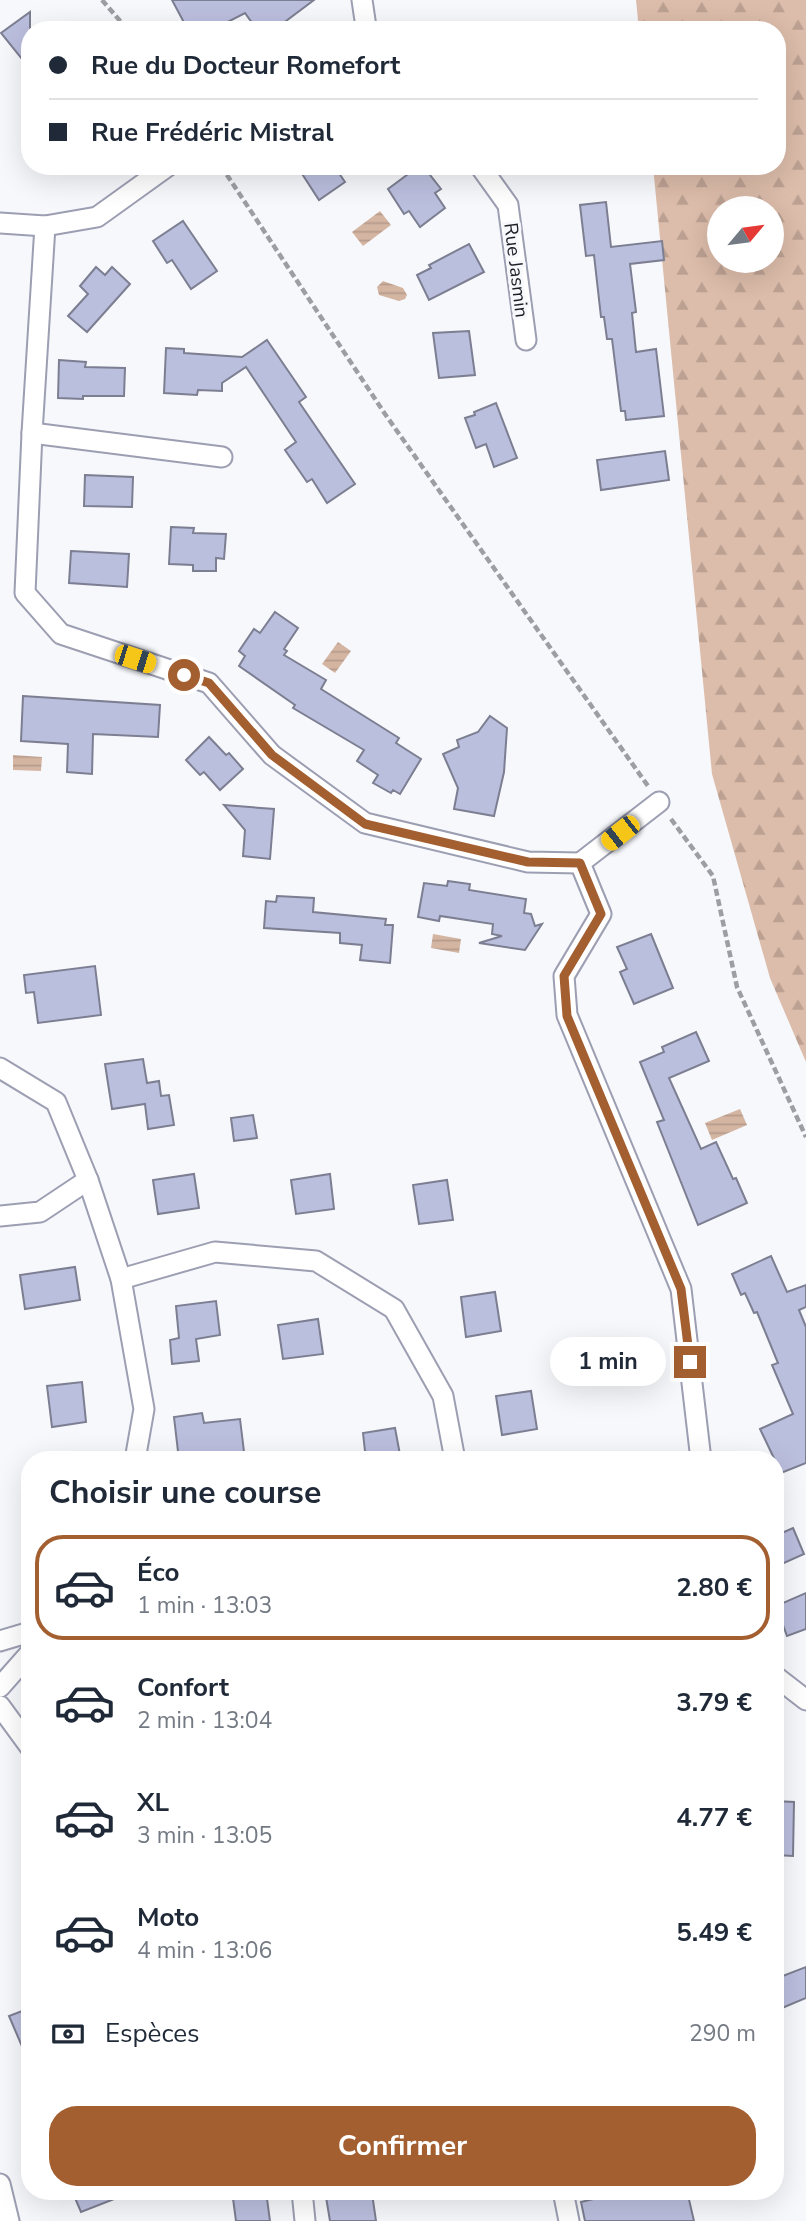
<!DOCTYPE html>
<html lang="fr">
<meta charset="utf-8">
<style>
body{margin:0;font-family:"Nunito Sans",sans-serif;background:#f6f6f7;color:#1f2937;height:100vh;display:flex;flex-direction:column;font-size:26px;white-space:nowrap}
*{box-sizing:border-box;margin:0}
p{font-size:23px;color:#747a83}
.icon{flex:none;width:38px;height:38px;fill:none;stroke:currentColor;stroke-width:2;stroke-linecap:round;stroke-linejoin:round}
.map{position:relative;flex:1;overflow:hidden}
.details{position:absolute;left:21px;top:1451px;width:763px;height:749px;display:flex;flex-direction:column;background:#fff;border-radius:28px;box-shadow:0 7px 28px #0002}
.details>*{flex:none}
.banner{position:absolute;left:21px;top:21px;width:765px;height:154px;border-radius:28px;box-shadow:0 7px 28px #0002;display:grid;align-content:center;height:154px;padding:0 28px;background:#fff}
.needle{width:46px;rotate:61deg}
.buttons{position:absolute;left:707px;top:196px;display:grid;gap:14px}
.buttons a{display:grid;place-items:center;width:77px;height:77px;border-radius:50%;background:#fff;box-shadow:0 7px 28px #0002;font-size:35px}
.end{position:absolute;width:32px;height:32px;margin:-16px;border:9px solid #a45f31;background:#fff;box-shadow:0 0 0 4px #fff}
.from{border-radius:50%}
.bubble{position:absolute;height:49px;border-radius:24px;background:#fff;box-shadow:0 7px 28px #0002;font-size:23px;font-weight:700;line-height:49px;text-align:center}
.car{position:absolute;width:21px;height:42px;margin:-21px -10px;border-radius:9px;box-shadow:0 0 5px 2px #0007;background:linear-gradient(#f5c518 24%,#345 0 40%,#f5c518 0 76%,#345 0 86%,#f5c518 0)}
.banner b{display:flex;align-items:center;gap:24px;height:66px;font-size:26px}
.banner b+b{border-top:2px solid #e0e1e3}
.banner i{width:18px;height:18px;background:#1f2937}
ul{padding:0;list-style:none}
li{display:flex;align-items:center;gap:21px;height:105px;margin:0 14px 10px;padding:0 14px;border:4px solid transparent;border-radius:28px}
li div{flex:1}
li b{display:block;font-size:26px}
li em{font-style:normal;font-weight:700}
li.active{border-color:#a45f31}
li>.icon{width:63px;height:63px;stroke-width:1.5}
h2{padding:0 28px;font-size:32px;line-height:84px}
.pay{display:flex;align-items:center;gap:18px;height:77px;padding:0 28px;font-size:26px}
.pay p{margin-inline-start:auto}
.cta{display:flex;gap:14px;margin-top:auto;padding:14px 28px}
.cta a{flex:1;height:80px;border-radius:28px;background:#a45f31;color:#fff;font-size:28px;font-weight:700;line-height:80px;text-align:center}
.map>svg:first-child{display:block}
.forest{fill:url(#forest-firs);fill-rule:evenodd}
.water{fill:url(#water-rules)}
.building{fill:#bbbfde;stroke:#7c7e91;stroke-width:2}
.lines{fill:none;stroke-linecap:round;stroke-linejoin:round}
.street-casing{stroke:#9c9eb2;stroke-width:23}
.path{stroke:#9d9ea3;stroke-width:4.5;stroke-dasharray:7 3.5;stroke-linecap:butt}
.street{stroke:#fff;stroke-width:19}
.route{stroke:#a45f31;stroke-width:9}
.labels{text-anchor:middle;stroke-width:6;stroke-linejoin:round;paint-order:stroke}
.street-label{font-size:19px;fill:#1d1e25;stroke:#f7f8fc}
</style>
<div class="map">
<svg width="806" height="2221" viewBox="0 0 806 2221">
<defs>
<pattern id="forest-firs" width="22" height="20" patternUnits="userSpaceOnUse" patternTransform="scale(1.75)"><rect width="22" height="20" fill="#dcbcaa"/><path d="M5 1l3.5 6h-7zM16 11l3.5 6h-7z" fill="#bca192"/></pattern>
<pattern id="water-rules" width="6" height="5" patternUnits="userSpaceOnUse" patternTransform="scale(1.75)"><rect width="6" height="5" fill="#d4b5a2"/><path d="M0 2.5h6" fill="none" stroke="#b69b8b"/></pattern>
</defs>
<rect width="100%" height="100%" fill="#f7f8fc"/>
<path class="forest" d="M 636,0 L 806,0 L 806,1062 L 770,978 L 712,774 L 653,166 L 777,166 L 777,30 L 639,30 ZM 719,208 L 772,208 L 772,261 L 719,261 Z"/>
<g class="water">
<path d="M 380,211 L 391,225 L 363,246 L 352,232 Z"/>
<path d="M 383,281 L 403,288 L 407,295 L 405,299 L 399,301 L 379,295 L 377,287 Z"/>
<path d="M 338,642 L 351,651 L 335,673 L 322,664 Z"/>
<path d="M 13,755 L 42,757 L 41,771 L 13,770 Z"/>
<path d="M 433,934 L 461,939 L 459,953 L 431,948 Z"/>
<path d="M 740,1109 L 747,1125 L 712,1140 L 705,1123 Z"/>
</g>
<g class="building">
<path d="M 172,0 L 314,0 L 274,30 L 257,30 L 245,13 L 212,30 L 188,30 Z"/>
<path d="M 30,12 L 30,69 L 1,33 Z"/>
<path d="M 297,166 L 334,166 L 345,182 L 319,200 Z"/>
<path d="M 419,166 L 423,166 L 441,189 L 435,193 L 445,208 L 420,227 L 409,211 L 404,214 L 388,189 Z"/>
<path d="M 606,202 L 611,247 L 662,241 L 664,260 L 630,264 L 636,312 L 632,313 L 636,352 L 656,349 L 664,416 L 626,420 L 625,411 L 621,411 L 612,339 L 607,339 L 604,317 L 601,317 L 594,255 L 586,256 L 580,205 Z"/>
<path d="M 183,221 L 217,271 L 191,289 L 172,260 L 167,263 L 153,241 Z"/>
<path d="M 469,244 L 484,272 L 429,300 L 417,275 L 431,268 L 429,265 Z"/>
<path d="M 96,267 L 105,275 L 112,267 L 130,284 L 87,332 L 68,316 L 88,294 L 80,286 Z"/>
<path d="M 469,331 L 475,375 L 439,378 L 433,333 Z"/>
<path d="M 267,340 L 306,397 L 299,402 L 355,484 L 327,503 L 312,479 L 307,482 L 285,450 L 296,442 L 246,367 L 222,383 L 222,391 L 198,390 L 197,395 L 164,393 L 166,348 L 184,349 L 184,353 L 242,357 Z"/>
<path d="M 59,360 L 86,362 L 85,367 L 125,368 L 124,396 L 83,396 L 83,399 L 58,398 Z"/>
<path d="M 496,403 L 517,458 L 494,467 L 486,444 L 476,448 L 465,418 L 475,415 L 474,412 Z"/>
<path d="M 665,451 L 669,480 L 601,490 L 597,460 Z"/>
<path d="M 85,475 L 133,477 L 132,507 L 84,506 Z"/>
<path d="M 171,527 L 194,528 L 193,533 L 226,534 L 224,559 L 216,558 L 216,571 L 193,571 L 193,565 L 169,564 Z"/>
<path d="M 71,551 L 129,554 L 127,587 L 69,583 Z"/>
<path d="M 275,612 L 298,628 L 284,649 L 287,651 L 284,655 L 326,680 L 321,689 L 399,738 L 396,743 L 421,759 L 400,794 L 393,790 L 391,793 L 373,783 L 378,775 L 357,761 L 364,750 L 293,708 L 295,705 L 239,666 L 245,656 L 239,651 L 254,629 L 260,633 Z"/>
<path d="M 23,696 L 160,705 L 158,737 L 93,734 L 92,774 L 67,772 L 68,744 L 21,741 Z"/>
<path d="M 490,716 L 507,728 L 504,772 L 494,816 L 454,809 L 458,788 L 443,754 L 459,747 L 457,740 L 478,732 Z"/>
<path d="M 209,737 L 226,755 L 229,753 L 243,769 L 220,790 L 204,772 L 200,775 L 186,760 Z"/>
<path d="M 224,805 L 274,809 L 270,859 L 243,856 L 245,830 Z"/>
<path d="M 448,881 L 470,884 L 469,890 L 526,899 L 524,913 L 531,914 L 535,926 L 542,924 L 525,950 L 479,943 L 502,936 L 492,934 L 493,924 L 440,916 L 439,921 L 418,917 L 424,883 L 447,886 Z"/>
<path d="M 277,896 L 314,898 L 313,912 L 386,919 L 385,925 L 393,925 L 390,963 L 360,960 L 362,945 L 340,943 L 340,933 L 264,928 L 266,901 L 276,902 Z"/>
<path d="M 651,934 L 673,988 L 634,1004 L 620,972 L 627,969 L 617,947 Z"/>
<path d="M 95,966 L 101,1015 L 38,1023 L 34,992 L 26,993 L 24,975 Z"/>
<path d="M 696,1032 L 709,1061 L 669,1078 L 701,1149 L 716,1142 L 733,1179 L 736,1178 L 747,1203 L 698,1225 L 657,1122 L 664,1120 L 640,1062 L 664,1052 L 662,1047 Z"/>
<path d="M 143,1059 L 147,1083 L 159,1081 L 161,1096 L 169,1095 L 174,1125 L 148,1129 L 145,1104 L 112,1109 L 105,1064 Z"/>
<path d="M 253,1115 L 257,1138 L 234,1141 L 231,1118 Z"/>
<path d="M 194,1174 L 199,1208 L 158,1214 L 153,1180 Z"/>
<path d="M 330,1174 L 334,1209 L 296,1214 L 291,1180 Z"/>
<path d="M 447,1180 L 453,1220 L 419,1224 L 413,1185 Z"/>
<path d="M 771,1256 L 787,1292 L 806,1285 L 806,1307 L 799,1310 L 806,1327 L 806,1463 L 781,1473 L 760,1429 L 793,1414 L 772,1365 L 778,1363 L 757,1312 L 754,1313 L 745,1293 L 741,1295 L 732,1274 Z"/>
<path d="M 75,1267 L 80,1300 L 25,1309 L 20,1275 Z"/>
<path d="M 495,1292 L 501,1331 L 466,1337 L 461,1297 Z"/>
<path d="M 216,1301 L 220,1335 L 196,1339 L 199,1361 L 172,1364 L 170,1340 L 179,1338 L 176,1306 Z"/>
<path d="M 318,1319 L 323,1354 L 283,1359 L 278,1325 Z"/>
<path d="M 82,1382 L 86,1422 L 52,1427 L 47,1386 Z"/>
<path d="M 531,1391 L 537,1429 L 502,1435 L 496,1396 Z"/>
<path d="M 202,1413 L 204,1423 L 240,1419 L 245,1460 L 179,1460 L 174,1417 Z"/>
<path d="M 395,1428 L 401,1460 L 366,1460 L 363,1433 Z"/>
<path d="M 793,1528 L 804,1554 L 775,1567 L 775,1536 Z"/>
<path d="M 806,1593 L 806,1629 L 787,1636 L 776,1606 Z"/>
<path d="M 775,1801 L 794,1802 L 793,1856 L 775,1855 Z"/>
<path d="M 806,1967 L 806,1998 L 775,2011 L 775,1979 Z"/>
<path d="M 30,2008 L 30,2065 L 9,2016 Z"/>
<path d="M 72,2191 L 132,2191 L 132,2192 L 81,2212 Z"/>
<path d="M 232,2191 L 266,2191 L 270,2221 L 236,2221 Z"/>
<path d="M 325,2191 L 363,2191 L 364,2194 L 372,2193 L 376,2221 L 330,2221 Z"/>
<path d="M 626,2191 L 687,2191 L 694,2221 L 585,2221 L 581,2202 Z"/>
</g>
<g class="lines">
<g class="street-casing">
<g id="street">
<path d="M 362,30 L 366,27 L 362,0"/>
<path d="M 480,166 L 508,205 L 526,340"/>
<path d="M 0,223 L 45,226 L 97,217 L 168,166"/>
<path d="M 45,226 L 32,433 L 25,593 L 61,634 L 209,683 L 272,755 L 365,823 L 528,862 L 580,863"/>
<path d="M 32,433 L 222,457"/>
<path d="M 659,802 L 580,863 L 601,914 L 564,976 L 567,1015 L 681,1289 L 701,1460"/>
<path d="M 0,1068 L 56,1102 L 88,1180 L 121,1279 L 144,1409 L 135,1460"/>
<path d="M 0,1216 L 40,1212 L 88,1180"/>
<path d="M 121,1279 L 215,1252 L 316,1261 L 394,1309 L 443,1396 L 455,1460"/>
<path d="M 0,1641 L 30,1632"/>
<path d="M 775,1676 L 806,1700"/>
<path d="M 0,1687 L 30,1653"/>
<path d="M 0,1706 L 30,1747"/>
<path d="M 0,2184 L 9,2221"/>
<path d="M 302,2191 L 305,2221"/>
<path d="M 563,2191 L 569,2221"/>
</g>
</g>
<g class="path">
<path d="M 102,0 L 128,30"/>
<path d="M 221,166 L 385,414 L 648,786"/>
<path d="M 671,819 L 713,876 L 737,987 L 806,1137"/>
</g>
<use href="#street" class="street"/>
</g>
<g class="lines">
<path class="route" d="M 184,675 L 209,683 L 272,755 L 365,824 L 528,862 L 580,863 L 601,914 L 564,976 L 567,1016 L 681,1289 L 690,1362"/>
</g>
<g class="labels">
<g class="street-label">
<text transform="translate(517 270) rotate(83)" y="7">Rue Jasmin</text>
</g>
</g>
</svg>
<div class="buttons">
<a><svg class="needle" viewBox="-14 -14 28 28"><path d="M0-13l5 13h-10z" fill="#e53935"/><path d="M0 13l5-13h-10z" fill="#747a83"/></svg></a>
</div>
<i class="end from" style="left:184px;top:675px"></i>
<i class="end" style="left:690px;top:1362px"></i>
<div class="bubble" style="left:550px;top:1337px;width:116px">1 min</div>
<i class="car" style="left:135px;top:659px;rotate:108deg"></i>
<i class="car" style="left:620px;top:833px;rotate:232deg"></i>
<div class="banner">
<b><i class="from"></i>Rue du Docteur Romefort</b>
<b><i></i>Rue Frédéric Mistral</b>
</div>
<section class="details">
<h2>Choisir une course</h2>
<ul>
<li class="active"><svg class="icon" aria-label="car" viewBox="0 0 24 24"><path d="M5 17H2v-5l4-1 3-4h7l3 4 3 1v5h-3M9 17h6M6 11h13"/><circle cx="7" cy="17" r="2"/><circle cx="17" cy="17" r="2"/></svg><div><b>Éco</b><p>1 min · 13:03</p></div><em>2.80 €</em></li>
<li><svg class="icon" aria-label="car" viewBox="0 0 24 24"><path d="M5 17H2v-5l4-1 3-4h7l3 4 3 1v5h-3M9 17h6M6 11h13"/><circle cx="7" cy="17" r="2"/><circle cx="17" cy="17" r="2"/></svg><div><b>Confort</b><p>2 min · 13:04</p></div><em>3.79 €</em></li>
<li><svg class="icon" aria-label="car" viewBox="0 0 24 24"><path d="M5 17H2v-5l4-1 3-4h7l3 4 3 1v5h-3M9 17h6M6 11h13"/><circle cx="7" cy="17" r="2"/><circle cx="17" cy="17" r="2"/></svg><div><b>XL</b><p>3 min · 13:05</p></div><em>4.77 €</em></li>
<li><svg class="icon" aria-label="car" viewBox="0 0 24 24"><path d="M5 17H2v-5l4-1 3-4h7l3 4 3 1v5h-3M9 17h6M6 11h13"/><circle cx="7" cy="17" r="2"/><circle cx="17" cy="17" r="2"/></svg><div><b>Moto</b><p>4 min · 13:06</p></div><em>5.49 €</em></li>
</ul>
<div class="pay"><svg class="icon" aria-label="cash" viewBox="0 0 24 24"><path d="M3 7h18v10H3z"/><circle cx="12" cy="12" r="2"/></svg>Espèces<p>290 m</p></div>
<div class="cta"><a>Confirmer</a></div>
</section>
</div>
